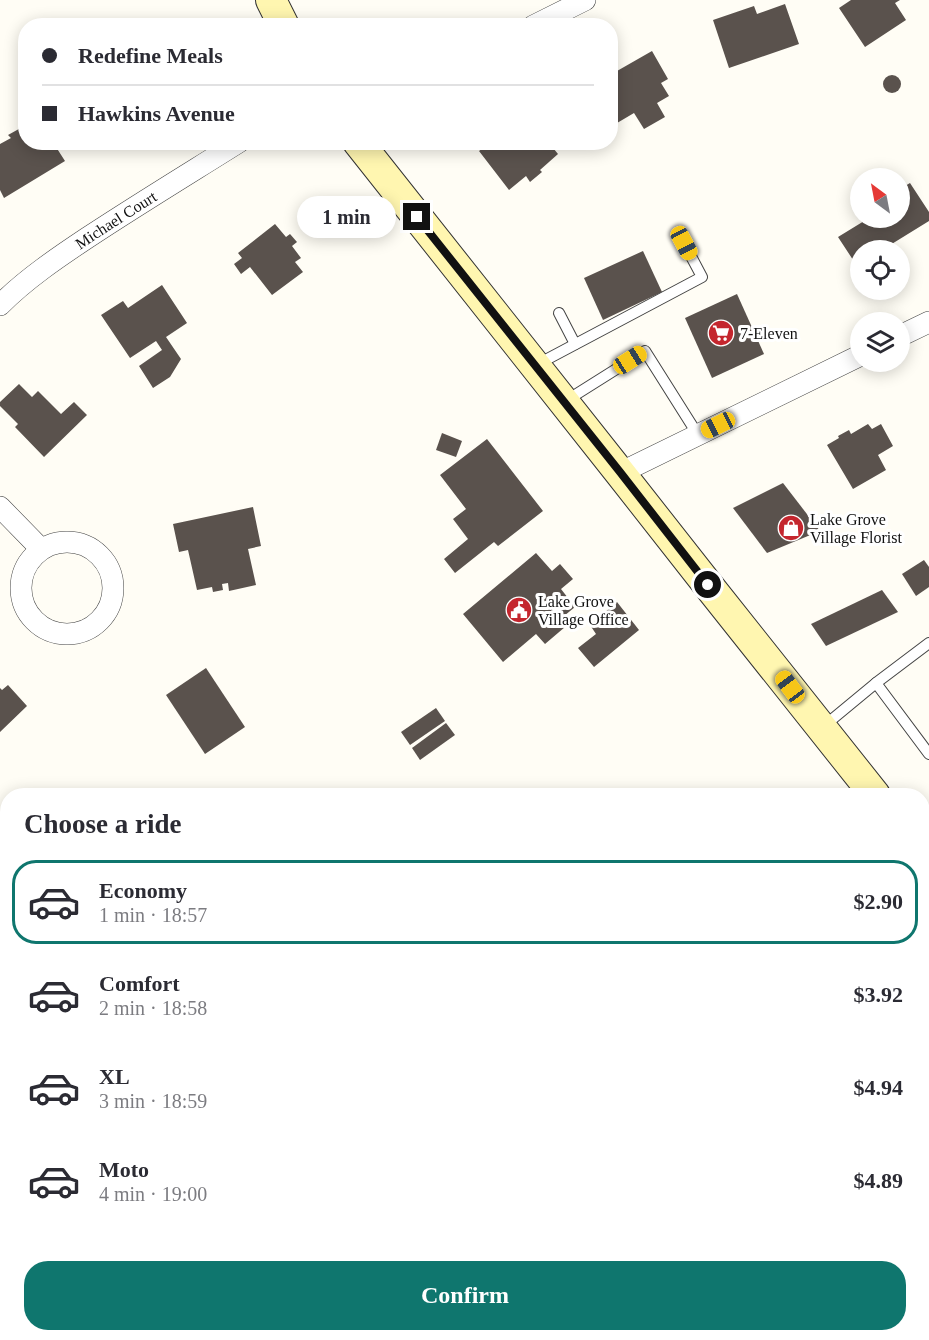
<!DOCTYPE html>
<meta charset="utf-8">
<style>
body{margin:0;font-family:Georgia,serif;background:#f2f2f3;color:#2b2b33;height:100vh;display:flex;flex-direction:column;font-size:22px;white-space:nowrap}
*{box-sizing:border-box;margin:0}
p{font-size:20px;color:#7c7c81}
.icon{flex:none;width:33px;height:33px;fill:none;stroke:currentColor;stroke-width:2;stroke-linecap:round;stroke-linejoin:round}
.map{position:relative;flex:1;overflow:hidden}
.details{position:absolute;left:0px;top:788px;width:930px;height:554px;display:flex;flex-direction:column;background:#fff;border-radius:24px 24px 0 0;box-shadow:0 3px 15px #0003}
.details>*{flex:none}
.hud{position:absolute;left:18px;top:18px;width:600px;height:132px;border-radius:24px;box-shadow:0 3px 15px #0003;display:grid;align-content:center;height:132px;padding:0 24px;background:#fff}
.needle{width:39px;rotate:328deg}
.buttons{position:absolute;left:850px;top:168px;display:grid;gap:12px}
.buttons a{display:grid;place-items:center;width:60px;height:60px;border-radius:50%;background:#fff;box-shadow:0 3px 15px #0003;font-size:30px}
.end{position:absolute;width:27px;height:27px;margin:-14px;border:8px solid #111;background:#fff;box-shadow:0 0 0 3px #fff}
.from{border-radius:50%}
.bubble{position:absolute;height:42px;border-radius:21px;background:#fff;box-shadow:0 3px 15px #0003;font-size:20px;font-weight:700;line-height:42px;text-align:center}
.car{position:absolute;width:18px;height:36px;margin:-18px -9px;border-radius:8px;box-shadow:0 0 4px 2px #0007;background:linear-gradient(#f5c518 24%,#345 0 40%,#f5c518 0 76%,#345 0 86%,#f5c518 0)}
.hud b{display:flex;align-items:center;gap:21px;height:57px;font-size:22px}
.hud b+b{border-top:2px solid #e1e1e2}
.hud i{width:15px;height:15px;background:#2b2b33}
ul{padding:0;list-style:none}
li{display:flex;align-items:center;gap:18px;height:84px;margin:0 12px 9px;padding:0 12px;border:3px solid transparent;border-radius:24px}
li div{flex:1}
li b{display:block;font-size:22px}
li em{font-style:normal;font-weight:700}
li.on{border-color:#0f766e}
li>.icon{width:54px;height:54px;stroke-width:1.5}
h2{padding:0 24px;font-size:27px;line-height:72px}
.primary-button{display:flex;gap:12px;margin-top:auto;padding:12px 24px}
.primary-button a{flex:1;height:69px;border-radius:24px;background:#0f766e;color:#fff;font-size:24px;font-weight:700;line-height:69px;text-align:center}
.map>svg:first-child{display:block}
.building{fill:#5a524d}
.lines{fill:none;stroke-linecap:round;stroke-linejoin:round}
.lane-casing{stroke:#444;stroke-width:12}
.street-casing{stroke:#444;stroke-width:22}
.secondary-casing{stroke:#333;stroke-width:32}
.lane{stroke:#fff;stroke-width:10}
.street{stroke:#fff;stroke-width:21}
.secondary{stroke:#fff6b0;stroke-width:30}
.route{stroke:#111;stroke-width:8}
.labels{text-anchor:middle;stroke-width:6;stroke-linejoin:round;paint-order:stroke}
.street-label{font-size:16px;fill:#111;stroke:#fff}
.poi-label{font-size:16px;fill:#111;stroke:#fff;text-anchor:start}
</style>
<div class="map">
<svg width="929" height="1340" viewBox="0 0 929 1340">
<rect width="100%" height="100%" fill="#fffdf5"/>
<g class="building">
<path d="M 851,0 L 900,0 L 895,3 L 906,20 L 865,47 L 839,8 Z"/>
<path d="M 785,4 L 799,44 L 729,68 L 713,20 L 754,6 L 757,14 Z"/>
<path d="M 652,51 L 668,79 L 661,83 L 669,96 L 657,103 L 665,117 L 644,129 L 634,113 L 612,126 L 610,123 L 610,75 Z"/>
<circle cx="892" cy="84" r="9"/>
<path d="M 26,125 L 26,142 L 60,142 L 61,144 L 56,147 L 65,161 L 4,198 L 0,190 L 0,144 L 11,138 L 8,135 Z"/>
<path d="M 491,142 L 544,142 L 546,145 L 549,143 L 558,154 L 540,170 L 542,172 L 530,182 L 526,176 L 509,190 L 479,151 Z"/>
<path d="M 910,183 L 929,212 L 929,221 L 882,250 L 861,250 L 861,264 L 857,266 L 838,237 L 869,218 L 900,218 L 900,189 Z"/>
<path d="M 275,224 L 286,237 L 290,234 L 297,242 L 292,246 L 301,258 L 295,262 L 303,272 L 272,295 L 250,267 L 241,274 L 234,264 L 242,258 L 238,253 Z"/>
<path d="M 643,251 L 662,292 L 603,320 L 584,278 Z"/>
<path d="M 162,285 L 187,323 L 166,337 L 181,359 L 170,377 L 153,388 L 139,366 L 162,350 L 156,341 L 130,358 L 101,315 L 123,301 L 128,308 Z"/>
<path d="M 737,294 L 764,354 L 712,378 L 685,318 Z"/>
<path d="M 19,384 L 32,397 L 38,391 L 61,414 L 74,402 L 87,415 L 44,457 L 15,427 L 18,424 L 0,406 L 0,402 Z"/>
<path d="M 868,424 L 872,429 L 881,424 L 893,446 L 878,455 L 886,470 L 853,489 L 827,445 L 839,438 L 838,436 L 849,430 L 851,434 Z"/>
<path d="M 442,433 L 462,441 L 456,457 L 436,450 Z"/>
<path d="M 487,439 L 543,511 L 498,546 L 494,542 L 455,573 L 444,559 L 468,539 L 453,519 L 466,509 L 440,475 Z"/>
<path d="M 783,483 L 820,531 L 767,553 L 733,508 Z"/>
<path d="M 253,507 L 261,546 L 248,549 L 256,585 L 229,591 L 228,583 L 222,584 L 223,590 L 213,592 L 212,587 L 197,590 L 188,550 L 179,552 L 173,524 Z"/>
<path d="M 536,553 L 552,571 L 560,564 L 573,579 L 561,589 L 575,607 L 559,620 L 565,627 L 545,644 L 536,634 L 503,662 L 463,614 Z"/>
<path d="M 924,560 L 929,567 L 929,587 L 916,596 L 902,574 Z"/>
<path d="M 882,590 L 898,612 L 826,646 L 811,624 Z"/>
<path d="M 617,602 L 639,630 L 594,667 L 578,648 L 596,634 L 590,625 Z"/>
<path d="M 206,668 L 245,727 L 205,754 L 166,695 Z"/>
<path d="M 8,685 L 27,706 L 0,732 L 0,688 L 2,690 Z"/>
<path d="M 436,708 L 445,721 L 410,745 L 401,732 Z"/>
<path d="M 446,723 L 455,735 L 420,760 L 412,748 Z"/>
<path d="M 8,922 L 8,941 L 0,948 L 0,927 L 1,928 Z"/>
<path d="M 927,1051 L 929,1053 L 929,1144 L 922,1137 L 922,1055 Z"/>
<path d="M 929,1227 L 929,1248 L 922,1241 L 922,1232 Z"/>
<path d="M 5,1307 L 8,1308 L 8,1334 L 43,1334 L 42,1340 L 0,1340 L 0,1318 L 3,1318 Z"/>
<path d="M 225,1334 L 251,1334 L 249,1340 Z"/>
</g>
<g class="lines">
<g class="lane-casing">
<g id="lane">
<path d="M 559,313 L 575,344"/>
<path d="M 538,364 L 702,277 L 684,243"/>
<path d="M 564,402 L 645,351 L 698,435"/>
<path d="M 876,683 L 929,754"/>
<path d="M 824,726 L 876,683 L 929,643"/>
<path d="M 922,827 L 929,822"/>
<path d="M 640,1334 L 646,1340"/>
<path d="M 549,1340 L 557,1334"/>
</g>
</g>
<g class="street-casing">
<g id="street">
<path d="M 533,26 L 585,0"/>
<path id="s1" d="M 0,305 C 26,279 57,258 87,238 C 137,205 188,174 239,142"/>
<path d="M 900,336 L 929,322"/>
<path d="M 620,473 L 861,355"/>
<path d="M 0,507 L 41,549"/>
<circle cx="67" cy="588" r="46"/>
</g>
</g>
<g class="secondary-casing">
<g id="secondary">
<path d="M 271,0 L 284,26"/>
<path d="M 358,142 L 620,473 L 708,585 L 875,795"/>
<path d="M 922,851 L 929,858"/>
<path d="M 327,1340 L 329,1334"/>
</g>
</g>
<use href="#lane" class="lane"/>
<use href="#street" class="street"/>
<use href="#secondary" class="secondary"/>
</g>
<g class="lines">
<path class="route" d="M 417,217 L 620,472 L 708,585"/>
</g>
<defs>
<g id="supermarket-disc" transform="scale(1.35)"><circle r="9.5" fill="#c4262e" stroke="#fff"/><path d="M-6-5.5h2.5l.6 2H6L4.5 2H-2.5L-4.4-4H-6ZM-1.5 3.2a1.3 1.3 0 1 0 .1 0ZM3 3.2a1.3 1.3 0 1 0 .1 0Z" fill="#fff"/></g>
<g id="shop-disc" transform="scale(1.35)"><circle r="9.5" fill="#c4262e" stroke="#fff"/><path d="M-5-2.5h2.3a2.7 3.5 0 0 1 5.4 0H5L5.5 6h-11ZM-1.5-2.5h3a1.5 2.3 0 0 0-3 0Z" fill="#fff"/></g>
<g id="civic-disc" transform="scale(1.35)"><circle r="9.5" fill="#c4262e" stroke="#fff"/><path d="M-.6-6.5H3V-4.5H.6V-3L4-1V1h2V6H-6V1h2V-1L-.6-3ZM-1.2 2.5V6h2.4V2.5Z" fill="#fff"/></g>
</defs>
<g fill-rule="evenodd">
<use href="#supermarket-disc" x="721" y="333"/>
<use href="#shop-disc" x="791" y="528"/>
<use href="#civic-disc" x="519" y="610"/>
</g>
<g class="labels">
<g class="street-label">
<text dy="6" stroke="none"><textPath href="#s1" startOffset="144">Michael Court</textPath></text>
</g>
<g class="poi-label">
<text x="740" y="339">7-Eleven</text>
<text x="810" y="525">Lake Grove<tspan x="810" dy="18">Village Florist</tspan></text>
<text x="538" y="607">Lake Grove<tspan x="538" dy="18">Village Office</tspan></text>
</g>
</g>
</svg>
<div class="buttons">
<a><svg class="needle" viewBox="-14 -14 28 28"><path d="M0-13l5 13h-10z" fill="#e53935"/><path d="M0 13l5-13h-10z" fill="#7c7c81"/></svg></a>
<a><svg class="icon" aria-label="locate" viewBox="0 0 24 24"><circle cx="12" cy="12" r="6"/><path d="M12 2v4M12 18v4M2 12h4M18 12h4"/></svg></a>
<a><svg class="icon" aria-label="layers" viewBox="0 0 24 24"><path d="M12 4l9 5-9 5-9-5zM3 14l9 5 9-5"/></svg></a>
</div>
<i class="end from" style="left:708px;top:585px"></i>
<i class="end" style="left:417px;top:217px"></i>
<div class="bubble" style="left:297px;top:196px;width:99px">1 min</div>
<i class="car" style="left:684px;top:243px;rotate:152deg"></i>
<i class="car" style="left:630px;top:360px;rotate:58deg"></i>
<i class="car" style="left:718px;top:425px;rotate:244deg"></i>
<i class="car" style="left:790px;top:687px;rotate:323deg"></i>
<div class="hud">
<b><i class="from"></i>Redefine Meals</b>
<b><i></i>Hawkins Avenue</b>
</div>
<section class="details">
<h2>Choose a ride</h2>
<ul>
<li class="on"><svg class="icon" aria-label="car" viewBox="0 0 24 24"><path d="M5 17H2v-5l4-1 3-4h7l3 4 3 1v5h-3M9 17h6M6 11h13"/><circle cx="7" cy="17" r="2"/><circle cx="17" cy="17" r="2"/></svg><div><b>Economy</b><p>1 min · 18:57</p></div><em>$2.90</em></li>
<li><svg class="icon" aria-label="car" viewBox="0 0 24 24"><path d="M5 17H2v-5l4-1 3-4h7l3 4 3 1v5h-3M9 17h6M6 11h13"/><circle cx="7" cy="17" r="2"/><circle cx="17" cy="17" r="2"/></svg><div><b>Comfort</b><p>2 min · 18:58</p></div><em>$3.92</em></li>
<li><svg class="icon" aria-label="car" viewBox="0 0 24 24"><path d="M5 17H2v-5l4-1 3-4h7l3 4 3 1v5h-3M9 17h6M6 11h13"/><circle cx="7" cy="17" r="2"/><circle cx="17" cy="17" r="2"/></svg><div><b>XL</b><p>3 min · 18:59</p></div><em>$4.94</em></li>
<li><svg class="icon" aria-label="car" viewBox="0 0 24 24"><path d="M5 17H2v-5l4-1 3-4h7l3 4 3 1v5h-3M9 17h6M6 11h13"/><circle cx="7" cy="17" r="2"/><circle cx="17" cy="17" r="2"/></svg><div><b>Moto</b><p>4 min · 19:00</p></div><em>$4.89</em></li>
</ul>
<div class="primary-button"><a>Confirm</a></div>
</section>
</div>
